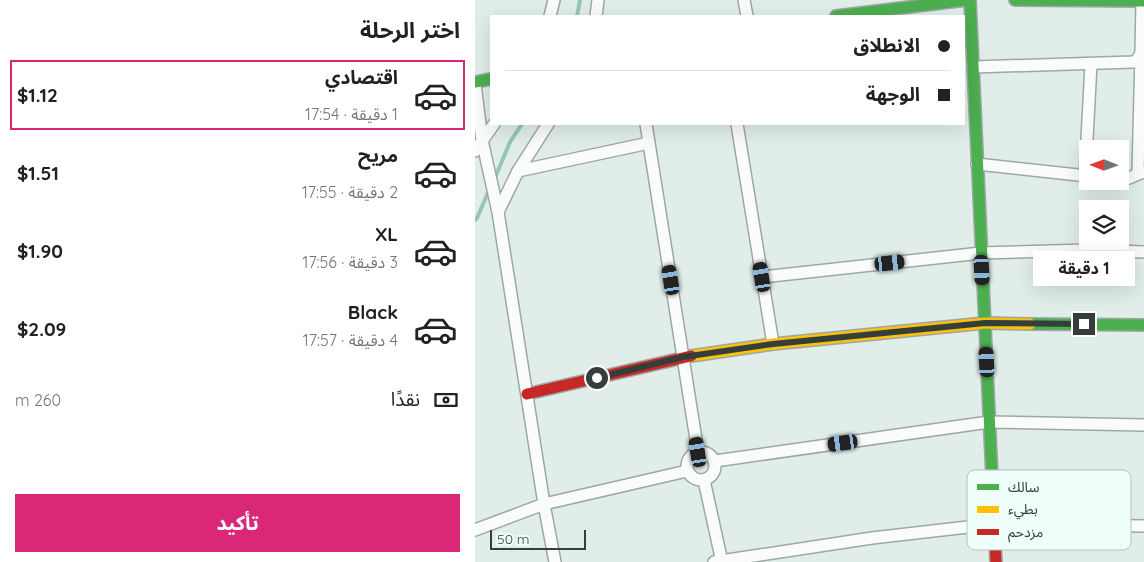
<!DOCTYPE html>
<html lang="ar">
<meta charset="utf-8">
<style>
body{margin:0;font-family:Quicksand,"Noto Sans Arabic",sans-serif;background:#f6f6f6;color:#202124;direction:rtl;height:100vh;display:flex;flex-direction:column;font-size:19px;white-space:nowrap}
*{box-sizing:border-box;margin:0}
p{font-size:16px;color:#757577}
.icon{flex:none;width:28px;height:28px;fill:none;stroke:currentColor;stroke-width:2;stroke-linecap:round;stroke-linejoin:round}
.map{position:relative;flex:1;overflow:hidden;direction:ltr}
.side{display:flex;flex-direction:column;background:#fff;width:475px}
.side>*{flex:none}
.hud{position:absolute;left:15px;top:15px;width:475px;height:110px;border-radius:0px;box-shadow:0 5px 20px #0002;direction:rtl;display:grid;align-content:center;height:110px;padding:0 15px;background:#fff}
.needle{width:32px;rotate:271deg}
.buttons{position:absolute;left:604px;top:140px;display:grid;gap:10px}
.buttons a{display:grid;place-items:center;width:50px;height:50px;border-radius:0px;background:#fff;box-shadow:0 5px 20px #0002;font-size:25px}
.scale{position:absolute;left:15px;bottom:12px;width:96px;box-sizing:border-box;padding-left:5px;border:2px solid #343e3a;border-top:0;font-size:14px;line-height:18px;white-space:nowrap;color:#343e3a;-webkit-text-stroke:4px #effef9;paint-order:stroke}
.end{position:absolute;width:22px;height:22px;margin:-11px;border:6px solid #343e3a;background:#fff;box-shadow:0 0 0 2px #fff}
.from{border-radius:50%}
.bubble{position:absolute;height:35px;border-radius:0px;background:#fff;box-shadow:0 5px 20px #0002;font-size:16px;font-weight:700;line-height:35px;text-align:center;direction:rtl}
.car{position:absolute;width:15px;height:30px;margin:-15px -8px;border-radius:6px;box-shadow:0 0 4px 1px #0007;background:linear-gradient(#222 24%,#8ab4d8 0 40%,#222 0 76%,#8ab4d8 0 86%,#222 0)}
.hud b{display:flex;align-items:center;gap:18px;height:48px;font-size:19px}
.hud b+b{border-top:1px solid #e0e0e0}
.hud i{width:12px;height:12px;background:#202124}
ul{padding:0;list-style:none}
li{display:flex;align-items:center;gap:15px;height:70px;margin:0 10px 8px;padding:0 5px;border:2px solid transparent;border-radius:0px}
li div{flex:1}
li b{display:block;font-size:19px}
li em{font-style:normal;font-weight:700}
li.current{border-color:#db2777}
li>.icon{width:45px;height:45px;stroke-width:1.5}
h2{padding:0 15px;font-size:22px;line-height:60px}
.pay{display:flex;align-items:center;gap:12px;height:55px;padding:0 15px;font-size:19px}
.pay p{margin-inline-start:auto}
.action{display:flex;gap:10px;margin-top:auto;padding:10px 15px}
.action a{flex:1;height:58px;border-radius:0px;background:#db2777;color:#fff;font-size:20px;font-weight:700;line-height:58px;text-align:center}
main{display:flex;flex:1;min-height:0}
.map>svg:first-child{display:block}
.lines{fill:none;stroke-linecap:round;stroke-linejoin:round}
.stream{stroke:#97c5b8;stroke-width:4}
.street-casing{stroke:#9da8a5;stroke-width:14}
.fast-casing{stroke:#9da8a5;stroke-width:14}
.slow-casing{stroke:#9da8a5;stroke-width:14}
.jam-casing{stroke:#9da8a5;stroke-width:14}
.street{stroke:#fafcfc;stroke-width:11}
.fast{stroke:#4caf50;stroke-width:11}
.slow{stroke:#ffc107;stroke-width:11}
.jam{stroke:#c62828;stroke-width:11}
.route{stroke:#343e3a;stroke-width:6}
.key{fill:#effef9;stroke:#b7c4c0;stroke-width:1}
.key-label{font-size:14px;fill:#343e3a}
</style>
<main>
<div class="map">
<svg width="669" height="562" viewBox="0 0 669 562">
<rect width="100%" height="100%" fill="#e0ede9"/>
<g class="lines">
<g class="stream">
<path d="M 102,16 L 105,0"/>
<path d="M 19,180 L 35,142 L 47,124"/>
<path d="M 0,220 L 2,218 L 15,188"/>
</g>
<g class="street-casing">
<g id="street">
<path d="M 269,0 L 272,16"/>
<path d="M 75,16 L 79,0"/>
<path d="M 121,16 L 123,0"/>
<path d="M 498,67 L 658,62 L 662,60 L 666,53 L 667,1"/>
<path d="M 0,84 L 7,140 L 23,212 L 69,504 L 80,562"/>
<path d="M 171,124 L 223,452"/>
<path d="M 262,124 L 298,344"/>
<path d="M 0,151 L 19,124"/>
<path d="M 502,164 L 612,176"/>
<path d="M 43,171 L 174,143"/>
<path d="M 663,173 L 666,53"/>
<path d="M 610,176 L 616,64"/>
<path d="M 645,180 C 654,180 660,174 669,172"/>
<path d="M 23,212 L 43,171 L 73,124"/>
<path d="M 287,277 L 506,253 L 612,250 L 669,252"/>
<circle cx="226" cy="466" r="14"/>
<path d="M 240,461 L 514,422 L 669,425"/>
<path d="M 229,480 L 247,562"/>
<path d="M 0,530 L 69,504 L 212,471"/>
<path d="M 239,562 L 397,538 L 519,524 L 669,526"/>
</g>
</g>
<g class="fast-casing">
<g id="fast">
<path d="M 495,0 L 518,499"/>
<path d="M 540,0 L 669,1"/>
<path d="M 361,16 L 491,0"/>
<path d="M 0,82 L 16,79"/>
<path d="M 555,324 L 669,325"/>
</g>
</g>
<g class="slow-casing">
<path id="slow" d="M 216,356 L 298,344 L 510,323 L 555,324"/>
</g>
<g class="jam-casing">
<g id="jam">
<path d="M 52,394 L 216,356"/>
<path d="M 518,499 L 521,562"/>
</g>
</g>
<use href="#street" class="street"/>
<use href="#fast" class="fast"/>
<use href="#slow" class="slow"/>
<use href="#jam" class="jam"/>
</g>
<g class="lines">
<path class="route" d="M 122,378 L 208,357 L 298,344 L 510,323 L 609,324"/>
</g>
<rect x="492" y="470" width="164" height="80" rx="8" class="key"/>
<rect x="502" y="484" width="22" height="6" fill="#4caf50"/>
<rect x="502" y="506" width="22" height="7" fill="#ffc107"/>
<rect x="502" y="529" width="22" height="6" fill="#c62828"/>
<g class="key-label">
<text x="533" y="492">سالك</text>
<text x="533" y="514">بطيء</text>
<text x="533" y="537">مزدحم</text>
</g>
</svg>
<div class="buttons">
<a><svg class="needle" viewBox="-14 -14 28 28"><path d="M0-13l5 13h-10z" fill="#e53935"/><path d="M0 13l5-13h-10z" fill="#757577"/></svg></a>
<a><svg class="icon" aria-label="layers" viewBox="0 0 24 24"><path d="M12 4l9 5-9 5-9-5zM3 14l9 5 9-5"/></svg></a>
</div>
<div class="scale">50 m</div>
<i class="end from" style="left:122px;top:378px"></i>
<i class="end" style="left:609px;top:324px"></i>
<div class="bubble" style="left:558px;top:251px;width:102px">1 دقيقة</div>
<i class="car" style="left:415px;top:263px;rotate:84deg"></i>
<i class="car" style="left:507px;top:270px;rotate:177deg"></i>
<i class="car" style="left:287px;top:277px;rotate:351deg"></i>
<i class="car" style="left:196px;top:280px;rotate:351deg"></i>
<i class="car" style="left:512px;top:362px;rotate:357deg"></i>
<i class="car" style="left:368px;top:443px;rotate:262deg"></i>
<i class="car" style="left:223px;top:452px;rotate:351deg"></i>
<div class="hud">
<b><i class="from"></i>الانطلاق</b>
<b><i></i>الوجهة</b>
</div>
</div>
<section class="side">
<h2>اختر الرحلة</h2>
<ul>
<li class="current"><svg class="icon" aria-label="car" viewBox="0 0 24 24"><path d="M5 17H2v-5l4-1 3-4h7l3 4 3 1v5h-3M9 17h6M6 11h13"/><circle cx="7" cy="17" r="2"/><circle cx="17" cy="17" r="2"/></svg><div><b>اقتصادي</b><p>1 دقيقة · 17:54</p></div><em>$1.12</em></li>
<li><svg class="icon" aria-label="car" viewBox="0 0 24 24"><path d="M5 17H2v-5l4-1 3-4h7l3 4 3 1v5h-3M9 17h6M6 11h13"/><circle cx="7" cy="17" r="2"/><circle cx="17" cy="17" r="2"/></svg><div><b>مريح</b><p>2 دقيقة · 17:55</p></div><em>$1.51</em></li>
<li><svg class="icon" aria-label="car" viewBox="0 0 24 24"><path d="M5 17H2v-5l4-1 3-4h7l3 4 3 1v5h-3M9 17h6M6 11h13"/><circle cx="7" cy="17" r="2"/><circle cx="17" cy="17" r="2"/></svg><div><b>XL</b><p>3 دقيقة · 17:56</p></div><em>$1.90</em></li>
<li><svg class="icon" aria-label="car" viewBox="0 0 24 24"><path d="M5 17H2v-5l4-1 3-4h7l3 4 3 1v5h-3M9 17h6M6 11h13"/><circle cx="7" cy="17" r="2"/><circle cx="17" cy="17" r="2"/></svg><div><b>Black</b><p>4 دقيقة · 17:57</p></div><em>$2.09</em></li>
</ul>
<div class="pay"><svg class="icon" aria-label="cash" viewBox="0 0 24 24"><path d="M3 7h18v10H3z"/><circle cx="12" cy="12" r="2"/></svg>نقدًا<p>260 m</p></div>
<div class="action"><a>تأكيد</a></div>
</section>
</main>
